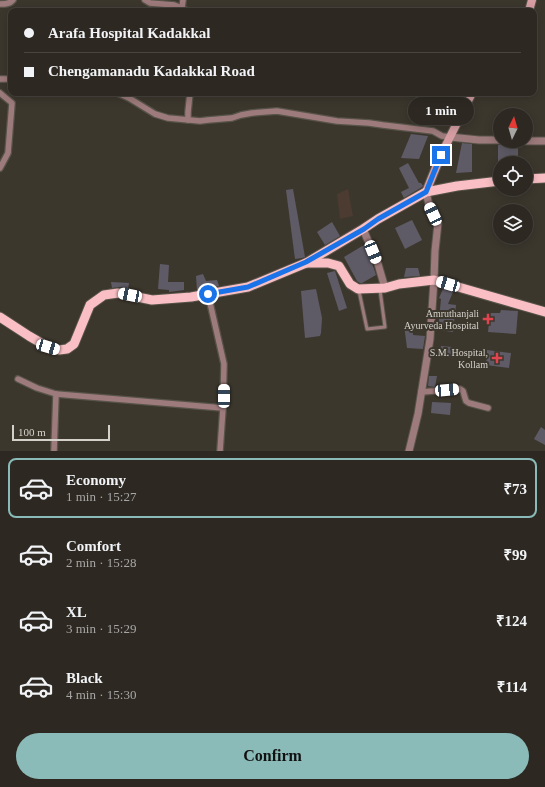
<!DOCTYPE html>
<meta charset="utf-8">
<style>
body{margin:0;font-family:Georgia,serif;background:#39352f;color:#f1f3f6;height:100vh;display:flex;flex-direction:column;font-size:15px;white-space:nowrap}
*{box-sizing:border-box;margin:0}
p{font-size:13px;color:#a7a6a5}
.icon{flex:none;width:22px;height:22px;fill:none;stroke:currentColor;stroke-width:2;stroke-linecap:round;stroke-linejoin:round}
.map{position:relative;height:451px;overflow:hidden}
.drawer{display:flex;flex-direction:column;background:#2d2922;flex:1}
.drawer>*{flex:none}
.banner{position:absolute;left:8px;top:8px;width:529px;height:88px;border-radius:8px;box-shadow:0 2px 10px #0003,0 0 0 1px #484540;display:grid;align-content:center;height:88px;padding:0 16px;background:#2d2922}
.needle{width:26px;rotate:5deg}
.buttons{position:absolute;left:493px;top:108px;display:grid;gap:8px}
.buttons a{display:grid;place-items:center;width:40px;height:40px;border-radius:50%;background:#2d2922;box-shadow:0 2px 10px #0003,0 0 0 1px #484540;font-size:20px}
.scale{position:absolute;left:12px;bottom:10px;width:98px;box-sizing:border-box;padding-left:4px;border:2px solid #d4d1cb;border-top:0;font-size:11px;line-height:14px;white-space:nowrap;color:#d4d1cb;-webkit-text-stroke:3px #3c372d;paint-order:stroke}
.end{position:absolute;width:18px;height:18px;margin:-9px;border:5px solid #1a73e8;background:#fff;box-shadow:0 0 0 2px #fff}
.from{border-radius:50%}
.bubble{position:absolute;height:28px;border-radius:14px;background:#2d2922;box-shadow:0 2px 10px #0003,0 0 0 1px #484540;font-size:13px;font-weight:700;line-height:28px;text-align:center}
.car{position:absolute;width:12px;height:24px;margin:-12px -6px;border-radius:5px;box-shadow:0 0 3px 1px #0007;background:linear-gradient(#fff 24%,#345 0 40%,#fff 0 76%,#345 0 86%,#fff 0)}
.banner b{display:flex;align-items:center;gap:14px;height:38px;font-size:15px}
.banner b+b{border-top:1px solid #484540}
.banner i{width:10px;height:10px;background:#f1f3f6}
ul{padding:7px 0 0;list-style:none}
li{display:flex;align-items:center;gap:12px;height:60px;margin:0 8px 6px;padding:0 8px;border:2px solid transparent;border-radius:8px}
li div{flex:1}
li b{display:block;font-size:15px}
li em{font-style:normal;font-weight:700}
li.active{border-color:#8bbbb9}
li>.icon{width:36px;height:36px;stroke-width:1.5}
.cta{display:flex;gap:8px;margin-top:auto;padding:8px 16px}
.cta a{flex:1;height:46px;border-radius:24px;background:#8bbbb9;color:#111;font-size:16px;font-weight:700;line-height:46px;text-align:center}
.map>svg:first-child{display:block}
.commercial{fill:#4c3b30}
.building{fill:#5f5b66}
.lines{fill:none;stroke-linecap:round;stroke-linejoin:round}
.service-casing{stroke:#575349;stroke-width:5}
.minor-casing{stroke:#575349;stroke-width:8}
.tertiary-casing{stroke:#575349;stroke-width:9}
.secondary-casing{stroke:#575349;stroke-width:10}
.primary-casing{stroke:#575349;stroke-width:11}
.service{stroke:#9d7a7c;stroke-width:3}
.minor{stroke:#9d7a7c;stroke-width:5.5}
.tertiary{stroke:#9d7a7c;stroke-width:7}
.secondary{stroke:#d69ea3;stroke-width:8}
.primary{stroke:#f9bfc4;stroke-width:9}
.route{stroke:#1a73e8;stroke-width:5}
.health-dot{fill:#e0444e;stroke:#3c372d;stroke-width:1.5}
.labels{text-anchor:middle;stroke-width:4;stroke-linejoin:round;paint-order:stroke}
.poi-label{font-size:10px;fill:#d4d1cb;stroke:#3c372d;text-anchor:end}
</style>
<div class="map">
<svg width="545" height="451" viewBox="0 0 545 451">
<rect width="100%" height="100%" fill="#3c372d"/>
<path class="commercial" d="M 348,189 L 353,216 L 340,219 L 337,194 Z"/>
<g class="building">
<path d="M 411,134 L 428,136 L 419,159 L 401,158 Z"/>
<path d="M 462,143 L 472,144 L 472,172 L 456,173 Z"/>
<path d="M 502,144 L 518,144 L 518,163 L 498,163 L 498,145 Z"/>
<path d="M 408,163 L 419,183 L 421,183 L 423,186 L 422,187 L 404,198 L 401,192 L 409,188 L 399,168 Z"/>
<path d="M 293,189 L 305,257 L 302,258 L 295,259 L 286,190 Z"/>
<path d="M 412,220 L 422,240 L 405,249 L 395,228 Z"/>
<path d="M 332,222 L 340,236 L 325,245 L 317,232 Z"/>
<path d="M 364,245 L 373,266 L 376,275 L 362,283 L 360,283 L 357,281 L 344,257 Z"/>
<path d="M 160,264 L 169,265 L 168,282 L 184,282 L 184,290 L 169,292 L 169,290 L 158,289 Z"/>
<path d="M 406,268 L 418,268 L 420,276 L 404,277 Z"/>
<path d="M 335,271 L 347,308 L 339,311 L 327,273 Z"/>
<path d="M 203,274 L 206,281 L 217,280 L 219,286 L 197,290 L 196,276 Z"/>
<path d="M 111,282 L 129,283 L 128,289 L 119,287 L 112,288 Z"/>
<path d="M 316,289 L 322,318 L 321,333 L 320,336 L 305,338 L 301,291 Z"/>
<path d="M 443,289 L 453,292 L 448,304 L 456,305 L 453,332 L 438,330 L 441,299 L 439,298 Z"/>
<path d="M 501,310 L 518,311 L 516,334 L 488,332 L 490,313 L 500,313 Z"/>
<path d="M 404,325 L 413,325 L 413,335 L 425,336 L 423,349 L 407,348 Z"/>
<path d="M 441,346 L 452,347 L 451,357 L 440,356 Z"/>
<path d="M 487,350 L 511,353 L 509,368 L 486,365 Z"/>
<path d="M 429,376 L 437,376 L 435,387 L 428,386 Z"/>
<path d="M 432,402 L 451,403 L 450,415 L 431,413 Z"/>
<path d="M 541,427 L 545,430 L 545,445 L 534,439 Z"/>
</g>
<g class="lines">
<g class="service-casing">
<path id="service" d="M 359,291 L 367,329 L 385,327 L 380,290"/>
</g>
<g class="minor-casing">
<g id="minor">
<path d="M 145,0 L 150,3 L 174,5 L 182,8"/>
<path d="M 183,0 L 182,8 L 187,11"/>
<path d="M 0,4 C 5,4 10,4 13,0"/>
<path d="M 0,79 L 11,79"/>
<path d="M 0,93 L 12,103 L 8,153 L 0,168"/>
<path d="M 118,93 L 129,98 L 155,114 L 168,118 L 200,121 L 208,120 L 232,118 L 241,115 L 252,113 L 277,111 L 337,121 L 369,123 L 383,125 L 433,131 L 442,136 L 450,137"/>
<path d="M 188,120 L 188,112 L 190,93"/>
<path d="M 208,294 L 224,364 L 223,408 L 220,451"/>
<path d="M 18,379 L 37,388 L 56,394 L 223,408"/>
<path d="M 421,392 L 460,389 L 463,391 L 466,401 L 469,403 L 488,408"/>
<path d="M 54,451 L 56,394"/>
</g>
</g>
<g class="tertiary-casing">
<g id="tertiary">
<path d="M 450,137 L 479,140 L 500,140"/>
<path d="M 526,141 L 545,141"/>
<path d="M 363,229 L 378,264 L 385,288"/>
<path d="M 409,451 L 418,414 L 430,339 L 434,280 L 435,251 L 438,223 L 429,205 L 426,192"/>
</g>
</g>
<g class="secondary-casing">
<g id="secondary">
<path d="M 529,11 L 532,0"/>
<path d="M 426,192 L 441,155 L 472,93"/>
</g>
</g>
<g class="primary-casing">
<g id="primary">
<path d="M 526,179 L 545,178"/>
<path d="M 306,263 L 328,263 L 339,266 L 350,284 L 358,289 L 385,288 L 399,284 L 434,280 L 545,312"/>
<path d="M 0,317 L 29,336 L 48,347 L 59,350 L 67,349 L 74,344 L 90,305 L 104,295 L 118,293 L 152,300 L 191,297 L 248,287 L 306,263 L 363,229 L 378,219 L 426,192 L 457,186 L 500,181"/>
</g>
</g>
<use href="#service" class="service"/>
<use href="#minor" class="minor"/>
<use href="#tertiary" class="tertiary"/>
<use href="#secondary" class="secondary"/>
<use href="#primary" class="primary"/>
</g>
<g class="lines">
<path class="route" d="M 208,294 L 248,287 L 306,262 L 364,229 L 378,219 L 426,192 L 441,155"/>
</g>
<g class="health-dot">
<path d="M486 313h4v4h4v4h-4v4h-4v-4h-4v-4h4z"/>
<path d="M495 352h4v4h4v4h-4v4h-4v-4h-4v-4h4z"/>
</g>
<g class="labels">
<g class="poi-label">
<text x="479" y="317">Amruthanjali<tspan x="479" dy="12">Ayurveda Hospital</tspan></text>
<text x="488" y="356">S.M. Hospital,<tspan x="488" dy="12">Kollam</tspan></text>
</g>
</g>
</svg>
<div class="buttons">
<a><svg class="needle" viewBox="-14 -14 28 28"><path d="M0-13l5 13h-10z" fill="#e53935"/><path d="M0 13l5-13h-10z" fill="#a7a6a5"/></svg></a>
<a><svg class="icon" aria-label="locate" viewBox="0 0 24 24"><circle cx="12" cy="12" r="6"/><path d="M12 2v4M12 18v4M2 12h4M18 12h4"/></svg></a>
<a><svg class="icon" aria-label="layers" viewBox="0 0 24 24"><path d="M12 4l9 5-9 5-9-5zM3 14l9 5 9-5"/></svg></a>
</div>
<div class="scale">100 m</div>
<i class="end from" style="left:208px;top:294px"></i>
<i class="end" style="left:441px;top:155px"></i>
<div class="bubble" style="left:408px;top:97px;width:66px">1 min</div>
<i class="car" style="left:433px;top:214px;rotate:335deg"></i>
<i class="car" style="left:373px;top:252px;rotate:158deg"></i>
<i class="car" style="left:448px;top:284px;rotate:286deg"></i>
<i class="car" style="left:130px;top:295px;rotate:281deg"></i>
<i class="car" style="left:48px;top:347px;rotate:106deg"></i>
<i class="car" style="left:447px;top:390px;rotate:85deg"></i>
<i class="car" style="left:224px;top:396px;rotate:0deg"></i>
<div class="banner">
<b><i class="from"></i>Arafa Hospital Kadakkal</b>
<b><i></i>Chengamanadu Kadakkal Road</b>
</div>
</div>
<section class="drawer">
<ul>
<li class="active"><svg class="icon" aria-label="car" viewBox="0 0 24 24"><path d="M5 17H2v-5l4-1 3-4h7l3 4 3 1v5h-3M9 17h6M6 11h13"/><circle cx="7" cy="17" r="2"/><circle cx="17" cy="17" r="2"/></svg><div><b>Economy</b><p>1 min · 15:27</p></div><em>₹73</em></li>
<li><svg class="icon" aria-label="car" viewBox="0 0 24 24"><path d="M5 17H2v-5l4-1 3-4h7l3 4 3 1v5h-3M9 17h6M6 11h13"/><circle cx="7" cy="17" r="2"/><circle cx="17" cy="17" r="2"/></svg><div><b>Comfort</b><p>2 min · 15:28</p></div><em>₹99</em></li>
<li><svg class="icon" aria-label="car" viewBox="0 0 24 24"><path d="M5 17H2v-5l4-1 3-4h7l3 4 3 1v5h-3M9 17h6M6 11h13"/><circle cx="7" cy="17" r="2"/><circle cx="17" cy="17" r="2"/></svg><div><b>XL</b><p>3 min · 15:29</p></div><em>₹124</em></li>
<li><svg class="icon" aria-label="car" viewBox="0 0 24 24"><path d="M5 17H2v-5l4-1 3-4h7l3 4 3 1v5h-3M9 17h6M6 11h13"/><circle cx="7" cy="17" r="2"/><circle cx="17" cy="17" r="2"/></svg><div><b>Black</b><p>4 min · 15:30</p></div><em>₹114</em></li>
</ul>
<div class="cta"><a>Confirm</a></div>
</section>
